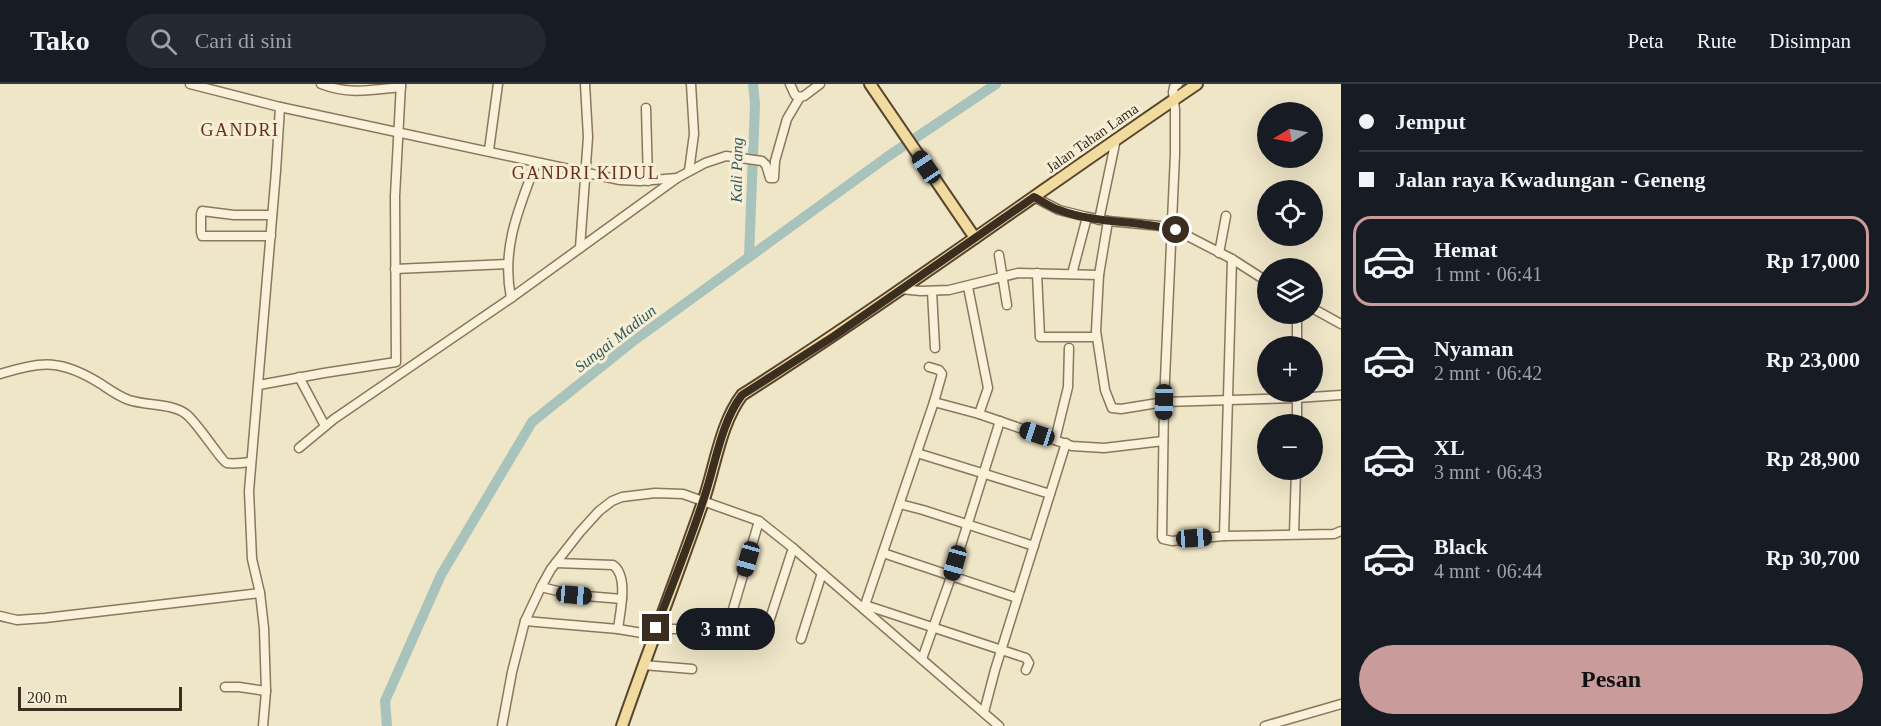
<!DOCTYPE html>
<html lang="id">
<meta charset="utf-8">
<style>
body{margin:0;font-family:"Times New Roman",serif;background:#242831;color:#f1f3f6;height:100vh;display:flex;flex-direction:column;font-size:22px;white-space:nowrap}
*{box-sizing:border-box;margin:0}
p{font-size:20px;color:#9ea1a6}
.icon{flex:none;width:33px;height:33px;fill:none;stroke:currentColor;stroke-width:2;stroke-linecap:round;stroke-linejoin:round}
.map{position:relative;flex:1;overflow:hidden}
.panel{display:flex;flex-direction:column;background:#171b24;width:540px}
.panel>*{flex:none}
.guide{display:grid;align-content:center;height:132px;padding:0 18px;background:#171b24}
.needle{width:39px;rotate:260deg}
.fabs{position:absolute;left:1257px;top:18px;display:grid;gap:12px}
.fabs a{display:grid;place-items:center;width:66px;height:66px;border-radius:50%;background:#171b24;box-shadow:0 6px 24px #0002;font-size:30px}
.scale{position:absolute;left:18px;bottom:15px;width:164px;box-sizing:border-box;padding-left:6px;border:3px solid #3b2e20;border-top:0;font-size:16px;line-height:21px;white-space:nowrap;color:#3b2e20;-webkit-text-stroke:4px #f6eed6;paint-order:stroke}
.end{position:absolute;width:27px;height:27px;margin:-14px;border:8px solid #3b2e20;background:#fff;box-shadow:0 0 0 3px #fff}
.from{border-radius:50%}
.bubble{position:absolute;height:42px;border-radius:21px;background:#171b24;box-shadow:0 6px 24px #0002;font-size:20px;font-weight:800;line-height:42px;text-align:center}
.car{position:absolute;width:18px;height:36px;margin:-18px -9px;border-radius:8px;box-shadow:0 0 4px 2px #0007;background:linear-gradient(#222 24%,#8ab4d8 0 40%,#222 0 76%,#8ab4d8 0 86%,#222 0)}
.guide b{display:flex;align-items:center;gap:21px;height:57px;font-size:22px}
.guide b+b{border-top:2px solid #363941}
.guide i{width:15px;height:15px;background:#f1f3f6}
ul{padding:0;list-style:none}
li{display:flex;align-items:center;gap:18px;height:90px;margin:0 12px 9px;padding:0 6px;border:3px solid transparent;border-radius:18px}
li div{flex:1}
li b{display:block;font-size:22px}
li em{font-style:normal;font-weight:800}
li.on{border-color:#ca9b9b}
li>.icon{width:54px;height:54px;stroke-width:1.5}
.primary-button{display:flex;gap:12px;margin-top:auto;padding:12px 18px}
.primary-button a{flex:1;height:69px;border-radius:36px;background:#ca9b9b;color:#111;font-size:24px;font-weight:800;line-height:69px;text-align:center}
header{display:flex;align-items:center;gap:36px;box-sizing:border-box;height:84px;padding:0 30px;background:#171b24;border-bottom:2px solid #363941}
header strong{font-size:28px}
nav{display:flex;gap:33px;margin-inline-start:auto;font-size:21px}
.search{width:420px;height:54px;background:#242831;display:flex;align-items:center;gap:15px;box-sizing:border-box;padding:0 21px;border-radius:33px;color:#9ea1a6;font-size:22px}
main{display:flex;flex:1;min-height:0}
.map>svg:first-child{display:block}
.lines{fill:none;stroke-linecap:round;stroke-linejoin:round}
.river{stroke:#a8c2bc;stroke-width:10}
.minor-casing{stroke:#8b775c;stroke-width:11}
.major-casing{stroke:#584530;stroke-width:14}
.minor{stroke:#f9f1da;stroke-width:8}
.major{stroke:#f1db9f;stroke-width:10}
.route{stroke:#3b2e20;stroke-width:8}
.labels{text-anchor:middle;stroke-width:6;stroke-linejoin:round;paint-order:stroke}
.street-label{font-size:15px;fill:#3b2e20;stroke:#f6eed6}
.water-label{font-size:16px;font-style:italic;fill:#2f5a5a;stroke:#f6eed6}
.quarter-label{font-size:18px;letter-spacing:1.5px;fill:#68311f;stroke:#f6eed6}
</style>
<header>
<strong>Tako</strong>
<div class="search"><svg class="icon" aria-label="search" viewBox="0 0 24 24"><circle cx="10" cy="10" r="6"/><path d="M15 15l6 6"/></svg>Cari di sini</div>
<nav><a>Peta</a><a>Rute</a><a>Disimpan</a></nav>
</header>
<main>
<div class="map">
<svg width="1341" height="642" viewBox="0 0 1341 642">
<rect width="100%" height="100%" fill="#efe5c7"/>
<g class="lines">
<g class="river">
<path d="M 749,173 L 755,20 L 753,0"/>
<path d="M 387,642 L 385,617 L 441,491 L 532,338 L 632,258 L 887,73 L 996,0"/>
</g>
<g class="minor-casing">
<g id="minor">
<path d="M 190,0 L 280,23 L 276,87 L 249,407 L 252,475 L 260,509 L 264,544 L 266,607 L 263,642"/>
<path d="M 321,0 C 349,11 372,6 401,3"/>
<path d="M 790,0 L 795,11 L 800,13"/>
<path d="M 1178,0 L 1174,3 L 1173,8 L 1175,26 L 1175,70 L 1164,318 L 1162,453 L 1163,455 L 1172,457 L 1224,452 L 1334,450 L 1341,447"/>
<path d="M 280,23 L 620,96 L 640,97 L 677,94"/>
<path d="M 646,24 L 648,97"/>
<path d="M 489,66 L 498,0"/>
<path d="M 689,87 L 694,50 L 691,0"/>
<path d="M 1034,113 L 1059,126 L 1087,133 L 1108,137 L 1161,142 L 1176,146 L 1232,175 L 1268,198"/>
<path d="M 1099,136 L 1116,55"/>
<path d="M 1108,137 L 1099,191 L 1096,247 L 1105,306 L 1112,324 L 1121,325 L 1164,318 L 1297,314 L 1341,311"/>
<path d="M 271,152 L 202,152 L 201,148 L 201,130 L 202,127 L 234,131 L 272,131"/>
<path d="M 580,164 L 588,53 L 585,0"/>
<path d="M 1219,169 L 1226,132"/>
<path d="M 999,171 L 1007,221"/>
<path d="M 395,185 L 508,180"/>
<path d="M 1037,189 L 1040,253 L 1096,253"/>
<path d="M 1072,190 L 1087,133"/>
<path d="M 968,203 L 988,304 L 979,330"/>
<path d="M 900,205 L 921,207 L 949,206 L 1018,189 L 1099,191"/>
<path d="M 932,207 L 935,264"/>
<path d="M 511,214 C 501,164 519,124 536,79"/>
<path d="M 1312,224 L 1341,240"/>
<path d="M 1297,230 L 1297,262"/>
<path d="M 929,283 L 939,286 L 942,290 L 934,318"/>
<path d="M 0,290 C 43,277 61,275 101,300 C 110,306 118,312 129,316 C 147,322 171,319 186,330 C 197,338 222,378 227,379 C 234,380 243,379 250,378"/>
<path d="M 299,293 L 325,342"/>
<path d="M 259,301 L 324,289 L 396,278 L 395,112 L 401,0"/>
<path d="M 1297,340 L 1297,308"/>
<path d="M 1055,356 L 1068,303 L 1069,264"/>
<path d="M 299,364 L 334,335 L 511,214 L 677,94 L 705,79 L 726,72 L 762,77 L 766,81 L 770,94 L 774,94 L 775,77 L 787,35 L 800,13 L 804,12 L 820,0"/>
<path d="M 917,369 L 1050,410"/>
<path d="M 900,420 L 923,426 L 1034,462"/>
<path d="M 1294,450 L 1296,386"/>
<path d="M 1224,452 L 1232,175"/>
<path d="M 883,469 L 1017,514"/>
<path d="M 556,479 L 613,481 C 629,492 620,528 618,545"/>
<path d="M 541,503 L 574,511 L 622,515"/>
<path d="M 865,521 L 934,318 L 979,330 L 1072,362 L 1104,364 L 1163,357"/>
<path d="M 863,524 L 865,521 L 1026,574 L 1029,579 L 1026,586"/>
<path d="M 0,532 L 17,536 L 45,534 L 260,509"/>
<path d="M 731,532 L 759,437"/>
<path d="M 525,537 L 618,545 L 654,551"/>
<path d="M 767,544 L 793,464"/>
<path d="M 656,545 L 707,545"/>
<path d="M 801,555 L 822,489"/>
<path d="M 922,575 L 951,493 L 1000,337"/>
<path d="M 643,581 L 692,585"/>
<path d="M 225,603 L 239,603 L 266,607"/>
<path d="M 984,628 L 995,586 L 1066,359"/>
<path d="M 502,642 L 512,588 L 525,537 L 541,503 L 551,485 L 580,448 L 599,427 L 612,417 L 622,413 L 655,409 L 683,410 L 759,437 L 793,464 L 999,642"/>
<path d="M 1265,642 L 1341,620"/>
</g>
</g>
<g class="major-casing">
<g id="major">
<path d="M 870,0 L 975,154"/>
<path d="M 622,642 C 648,567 677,493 703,418 C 715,384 720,340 742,311 C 897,212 1045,103 1197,0"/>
</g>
</g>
<use href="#minor" class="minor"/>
<use href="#major" class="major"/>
</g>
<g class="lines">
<path class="route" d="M 656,544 C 672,501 690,458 704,414 C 715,382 721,338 742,311 L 834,252 L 1034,113 C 1042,117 1050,123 1059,126 C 1096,140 1137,136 1176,146"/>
</g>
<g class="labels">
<g class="street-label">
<text transform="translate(1092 54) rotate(-35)" y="5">Jalan Tahan Lama</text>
</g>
<g class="water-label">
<text transform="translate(736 86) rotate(-89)" y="6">Kali Pang</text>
<text transform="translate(615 254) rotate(-38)" y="6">Sungai Madiun</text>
</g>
<g class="quarter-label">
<text x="240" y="52">GANDRI</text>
<text x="586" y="95">GANDRI KIDUL</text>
</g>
</g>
</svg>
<div class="fabs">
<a><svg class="needle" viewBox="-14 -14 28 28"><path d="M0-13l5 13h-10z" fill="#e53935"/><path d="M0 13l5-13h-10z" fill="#9ea1a6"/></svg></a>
<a><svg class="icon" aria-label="locate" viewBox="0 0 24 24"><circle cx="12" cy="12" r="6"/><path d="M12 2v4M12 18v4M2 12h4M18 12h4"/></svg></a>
<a><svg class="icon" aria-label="layers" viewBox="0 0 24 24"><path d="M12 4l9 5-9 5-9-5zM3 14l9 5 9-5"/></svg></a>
<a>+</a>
<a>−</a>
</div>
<div class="scale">200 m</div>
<i class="end from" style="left:1176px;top:146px"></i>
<i class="end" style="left:656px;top:544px"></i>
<div class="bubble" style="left:676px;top:524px;width:99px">3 mnt</div>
<i class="car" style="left:926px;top:83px;rotate:326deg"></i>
<i class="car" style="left:1164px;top:318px;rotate:181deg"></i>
<i class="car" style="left:1037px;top:350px;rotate:288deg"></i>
<i class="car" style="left:1194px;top:454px;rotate:86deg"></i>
<i class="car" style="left:748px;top:475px;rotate:196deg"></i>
<i class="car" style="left:955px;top:479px;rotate:196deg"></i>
<i class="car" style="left:574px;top:511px;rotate:95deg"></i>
</div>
<section class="panel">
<div class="guide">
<b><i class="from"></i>Jemput</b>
<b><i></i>Jalan raya Kwadungan - Geneng</b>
</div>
<ul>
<li class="on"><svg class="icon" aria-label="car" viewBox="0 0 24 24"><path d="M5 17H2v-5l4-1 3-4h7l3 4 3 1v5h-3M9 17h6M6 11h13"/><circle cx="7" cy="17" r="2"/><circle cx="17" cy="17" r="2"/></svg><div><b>Hemat</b><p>1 mnt · 06:41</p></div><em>Rp 17,000</em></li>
<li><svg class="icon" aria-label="car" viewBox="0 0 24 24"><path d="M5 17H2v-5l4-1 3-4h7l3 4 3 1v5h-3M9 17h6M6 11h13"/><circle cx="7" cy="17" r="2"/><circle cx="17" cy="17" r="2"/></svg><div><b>Nyaman</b><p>2 mnt · 06:42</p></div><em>Rp 23,000</em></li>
<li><svg class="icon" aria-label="car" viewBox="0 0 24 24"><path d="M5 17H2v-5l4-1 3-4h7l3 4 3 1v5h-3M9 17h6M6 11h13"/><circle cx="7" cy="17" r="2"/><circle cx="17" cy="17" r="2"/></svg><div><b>XL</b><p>3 mnt · 06:43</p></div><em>Rp 28,900</em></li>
<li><svg class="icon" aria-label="car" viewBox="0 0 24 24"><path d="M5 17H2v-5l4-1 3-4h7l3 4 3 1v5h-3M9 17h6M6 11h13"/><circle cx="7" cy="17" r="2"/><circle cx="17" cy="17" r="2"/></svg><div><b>Black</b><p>4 mnt · 06:44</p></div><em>Rp 30,700</em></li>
</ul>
<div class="primary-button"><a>Pesan</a></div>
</section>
</main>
